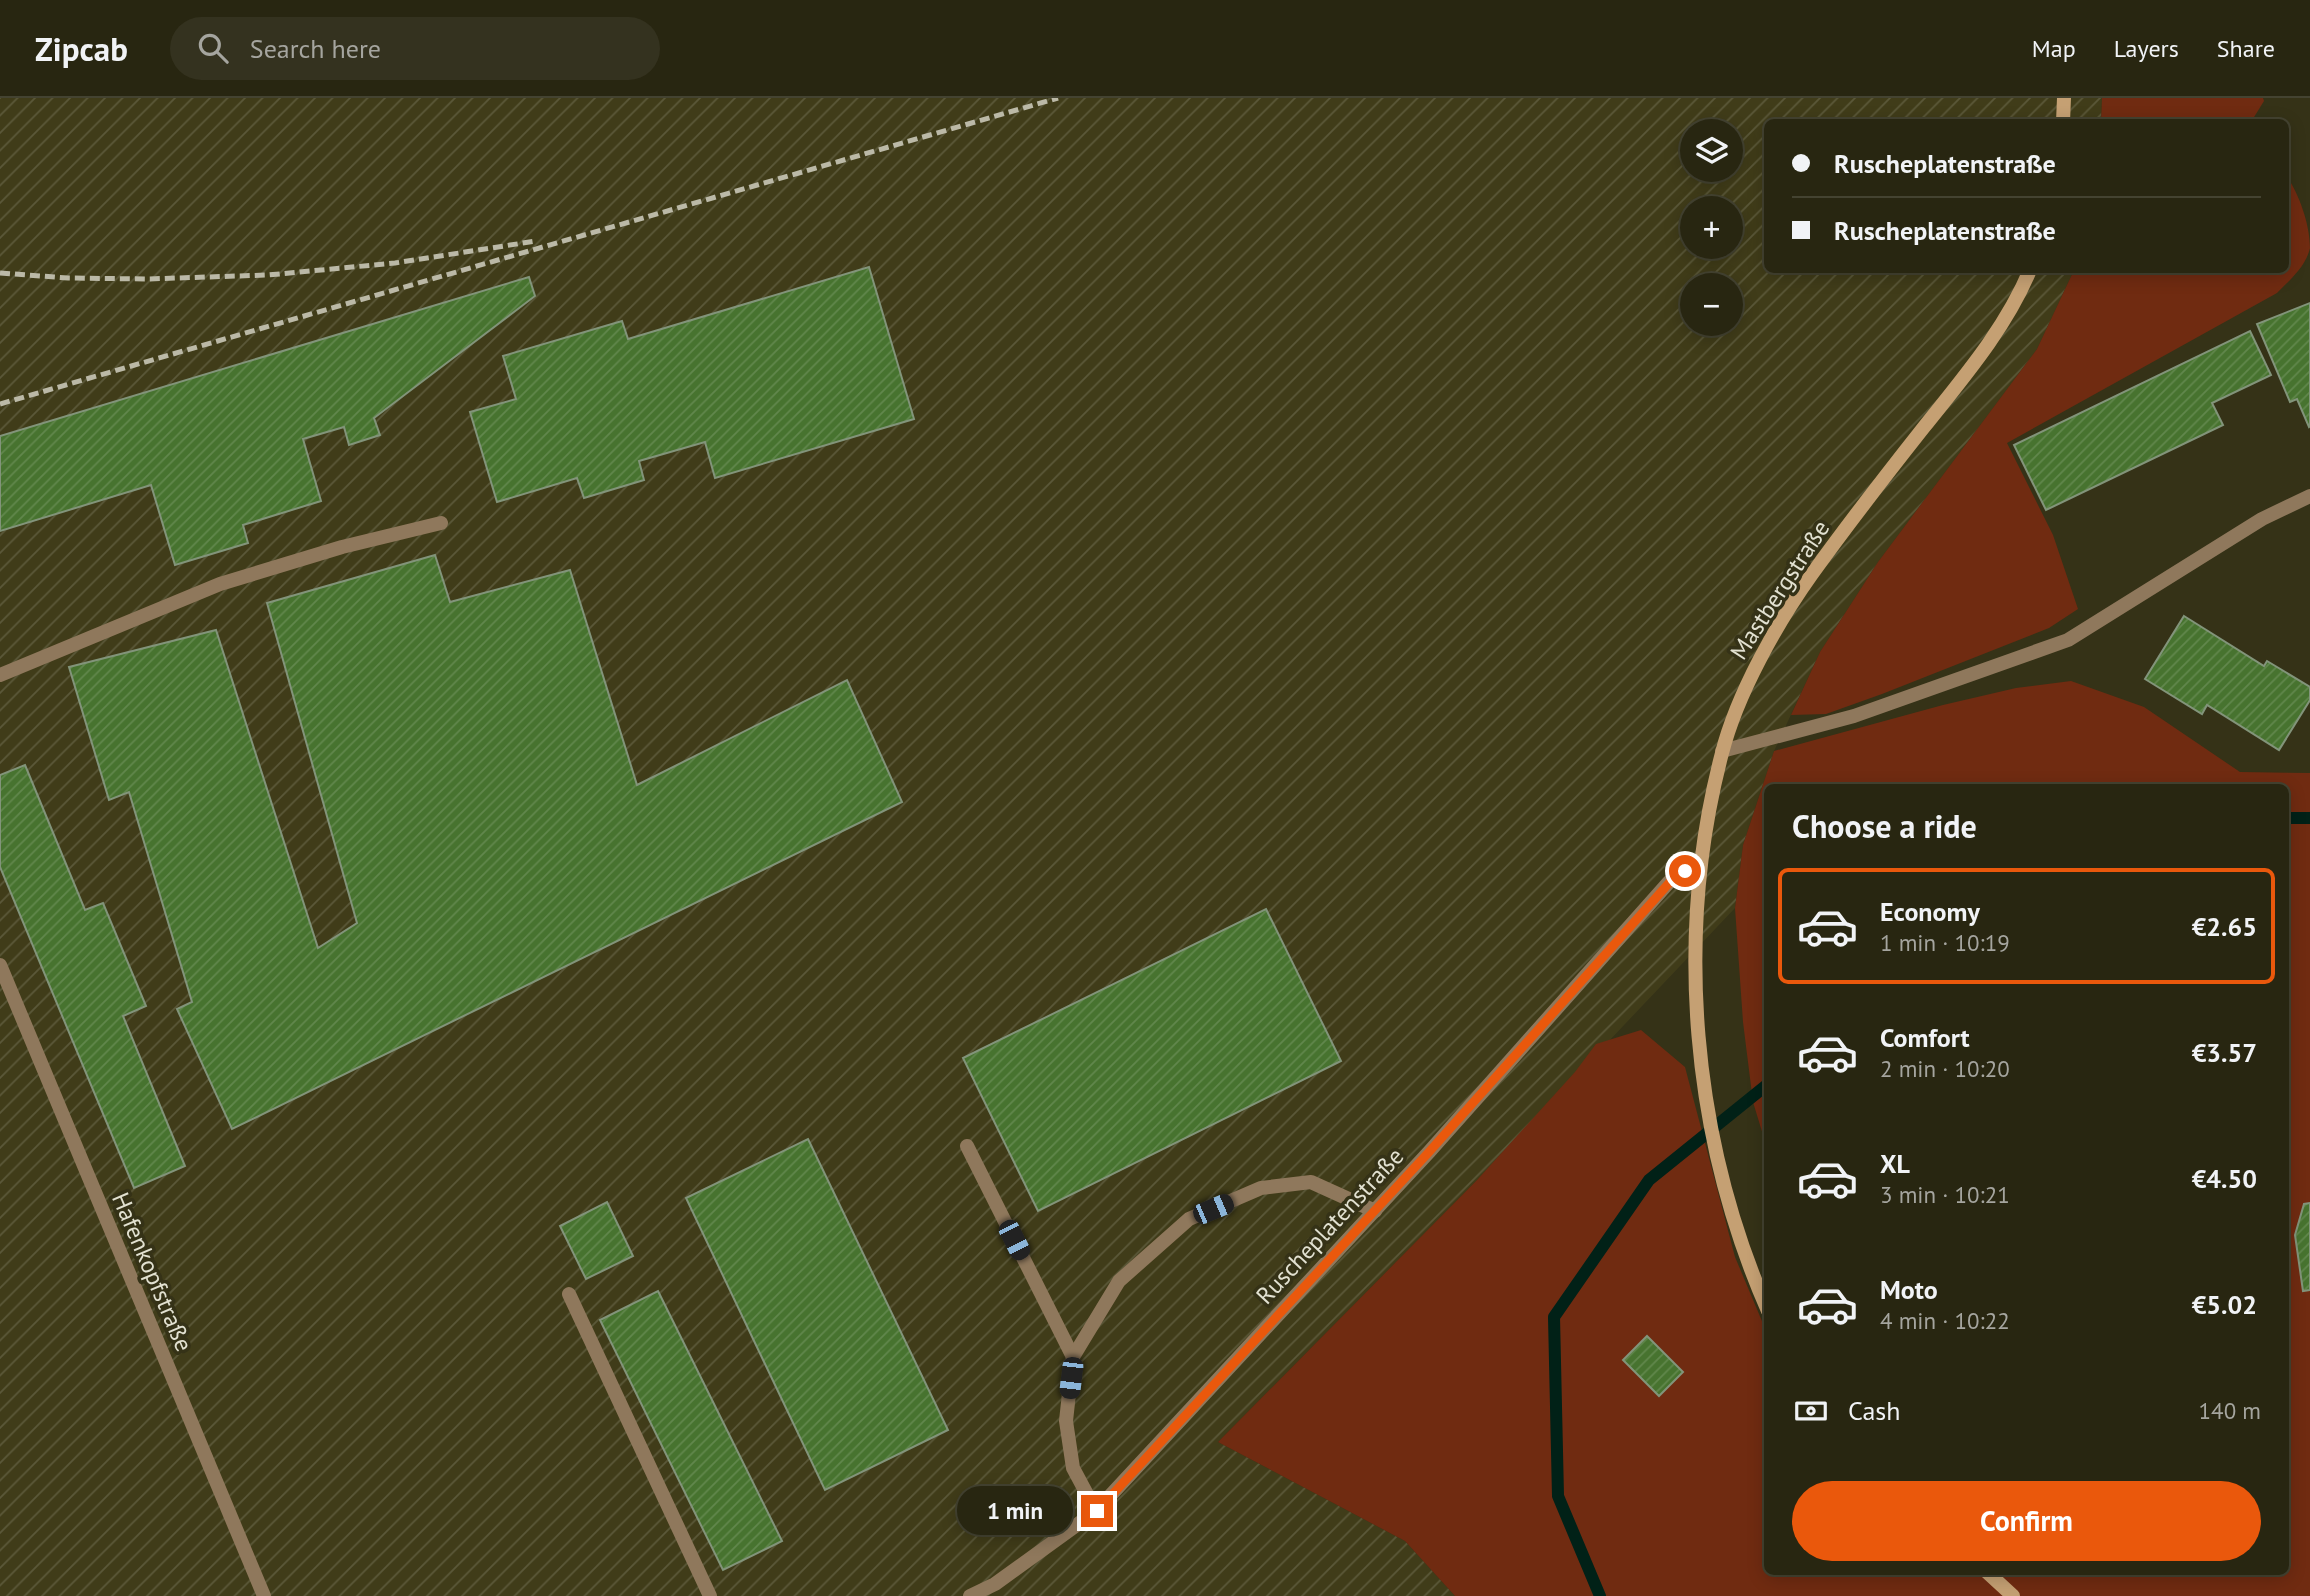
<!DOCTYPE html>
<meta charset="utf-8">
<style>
body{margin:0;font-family:"PT Sans",sans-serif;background:#34321f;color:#f1f3f6;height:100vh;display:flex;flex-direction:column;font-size:26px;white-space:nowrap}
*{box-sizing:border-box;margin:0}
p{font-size:23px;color:#a5a59f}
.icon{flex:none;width:38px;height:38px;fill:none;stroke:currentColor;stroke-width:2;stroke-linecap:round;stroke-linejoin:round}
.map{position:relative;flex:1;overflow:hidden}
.sheet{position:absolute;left:1764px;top:686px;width:525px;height:791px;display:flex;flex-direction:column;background:#282611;border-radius:10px;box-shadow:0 4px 18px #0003,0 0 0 2px #444331}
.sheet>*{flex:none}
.banner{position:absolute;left:1764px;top:21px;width:525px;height:154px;border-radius:10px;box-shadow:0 4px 18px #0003,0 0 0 2px #444331;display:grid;align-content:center;height:154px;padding:0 28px;background:#282611}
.buttons{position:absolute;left:1680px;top:21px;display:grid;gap:14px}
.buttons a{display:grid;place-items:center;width:63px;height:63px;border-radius:50%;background:#282611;box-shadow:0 4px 18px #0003,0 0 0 2px #444331;font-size:35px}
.end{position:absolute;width:32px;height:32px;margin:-16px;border:9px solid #ea580c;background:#fff;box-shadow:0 0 0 4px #fff}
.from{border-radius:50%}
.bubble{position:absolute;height:49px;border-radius:24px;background:#282611;box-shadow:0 4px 18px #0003,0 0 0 2px #444331;font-size:23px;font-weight:700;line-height:49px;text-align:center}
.car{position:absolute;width:21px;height:42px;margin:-21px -10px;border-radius:9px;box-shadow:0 0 5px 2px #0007;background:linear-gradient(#222 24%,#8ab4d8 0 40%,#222 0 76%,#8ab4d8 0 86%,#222 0)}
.banner b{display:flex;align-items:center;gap:24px;height:66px;font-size:26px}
.banner b+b{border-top:2px solid #444331}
.banner i{width:18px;height:18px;background:#f1f3f6}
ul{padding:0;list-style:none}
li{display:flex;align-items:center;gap:21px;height:116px;margin:0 14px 10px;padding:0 14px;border:4px solid transparent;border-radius:10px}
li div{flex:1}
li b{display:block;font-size:26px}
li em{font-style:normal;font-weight:700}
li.current{border-color:#ea580c}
li>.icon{width:63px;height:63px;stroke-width:1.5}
h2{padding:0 28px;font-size:32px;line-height:84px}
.pay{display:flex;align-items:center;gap:18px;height:77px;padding:0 28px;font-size:26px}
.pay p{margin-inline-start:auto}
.primary-button{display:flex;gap:14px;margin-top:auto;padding:14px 28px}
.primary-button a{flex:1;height:80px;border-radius:42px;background:#ea580c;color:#fff;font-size:28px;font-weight:700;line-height:80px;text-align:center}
header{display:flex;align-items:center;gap:42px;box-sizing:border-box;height:98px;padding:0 35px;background:#282611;border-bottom:2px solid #444331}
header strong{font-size:33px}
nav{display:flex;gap:38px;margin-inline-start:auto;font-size:24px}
.search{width:490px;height:63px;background:#34321f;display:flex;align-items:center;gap:18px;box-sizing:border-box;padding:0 24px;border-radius:38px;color:#a5a59f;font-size:26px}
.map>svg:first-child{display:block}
.industrial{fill:url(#industrial-furrows);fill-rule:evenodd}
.green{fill:#702b11}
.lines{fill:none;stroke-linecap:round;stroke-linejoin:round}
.stream{stroke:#012117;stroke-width:12}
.building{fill:url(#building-hatch);stroke:#82947a;stroke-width:2}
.lane{stroke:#8f785c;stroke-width:14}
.street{stroke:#8f785c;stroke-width:14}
.secondary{stroke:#c5a073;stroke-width:14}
.rail{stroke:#bbb9a7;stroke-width:5;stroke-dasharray:10 5;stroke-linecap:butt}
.route{stroke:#ea580c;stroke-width:9}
.labels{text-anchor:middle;stroke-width:7;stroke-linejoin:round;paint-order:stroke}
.street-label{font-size:24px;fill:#e2e1d1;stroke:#353217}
</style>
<header>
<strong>Zipcab</strong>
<div class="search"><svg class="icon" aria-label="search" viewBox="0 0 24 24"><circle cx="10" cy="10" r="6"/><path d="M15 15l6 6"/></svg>Search here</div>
<nav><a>Map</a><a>Layers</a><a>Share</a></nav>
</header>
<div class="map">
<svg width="2310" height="1498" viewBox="0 0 2310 1498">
<defs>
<pattern id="industrial-furrows" width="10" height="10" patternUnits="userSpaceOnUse" patternTransform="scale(1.75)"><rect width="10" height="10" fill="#403c19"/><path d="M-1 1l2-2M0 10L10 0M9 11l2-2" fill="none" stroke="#5b5839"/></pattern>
<pattern id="building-hatch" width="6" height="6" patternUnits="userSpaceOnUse" patternTransform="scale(1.75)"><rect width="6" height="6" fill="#47732f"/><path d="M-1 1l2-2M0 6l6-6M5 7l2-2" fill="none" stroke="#61874c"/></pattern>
</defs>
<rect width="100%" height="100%" fill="#353217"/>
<path class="industrial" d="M 0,0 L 2102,0 L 2101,24 L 1768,24 L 1768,172 L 2074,172 L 2037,251 L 1878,464 L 1820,554 L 1774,653 L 1743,747 L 1735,810 L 1477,1082 L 1218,1344 L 1405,1443 L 1455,1498 L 0,1498 ZM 1692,33 L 1731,33 L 1731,72 L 1692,72 ZM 1692,110 L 1731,110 L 1731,149 L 1692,149 ZM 1692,187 L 1731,187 L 1731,226 L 1692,226 Z"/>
<g class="green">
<path d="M 2102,0 L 2263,0 L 2264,3 L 2251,24 L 2101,24 Z"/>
<path d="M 2286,77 C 2299,96 2310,126 2310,150 C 2306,168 2290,182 2277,195 L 2007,345 L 2053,437 L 2078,511 L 2049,530 L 1882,596 L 1826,616 L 1791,617 L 1820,554 L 1878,464 L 2037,251 L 2074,172 L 2286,172 Z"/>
<path d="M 2071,583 L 2144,609 L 2240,674 L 2310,675 L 2310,1498 L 1455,1498 L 1405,1443 L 1218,1344 L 1477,1082 L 1575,974 L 1596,946 L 1641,932 L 1685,969 L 1735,1159 L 1767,1235 L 1768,1474 L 2286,1474 L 2286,690 L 1768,690 L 1767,1050 L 1753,1004 L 1743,924 L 1735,810 L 1743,747 L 1774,653 L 1943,607 L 2016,590 Z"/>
</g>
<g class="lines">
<g class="stream">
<path d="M 2286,720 L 2310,720"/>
<path d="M 1600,1498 L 1558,1398 L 1554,1219 L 1649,1082 L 1768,986"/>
</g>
</g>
<g class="building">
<path d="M 869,169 L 914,321 L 715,380 L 705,344 L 639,363 L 644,382 L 584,400 L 577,380 L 497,404 L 470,314 L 516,301 L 503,258 L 622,223 L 628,241 Z"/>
<path d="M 529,179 L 535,198 L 374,320 L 380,337 L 349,347 L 344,329 L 303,341 L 321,403 L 243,427 L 248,445 L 175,467 L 151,387 L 0,433 L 0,338 Z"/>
<path d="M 2310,205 L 2310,328 L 2309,329 L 2297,301 L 2290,304 L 2257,226 Z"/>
<path d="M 2250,233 L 2271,277 L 2212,305 L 2223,327 L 2046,412 L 2014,347 Z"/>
<path d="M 435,457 L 450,504 L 570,472 L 637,687 L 847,582 L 902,704 L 232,1031 L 177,911 L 192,904 L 129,694 L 109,702 L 69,569 L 216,532 L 318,850 L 357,825 L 267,505 Z"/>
<path d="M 2184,518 L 2264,568 L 2267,563 L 2310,589 L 2310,602 L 2279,652 L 2207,607 L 2202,616 L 2145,581 Z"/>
<path d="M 25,667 L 85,812 L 103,805 L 146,908 L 123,918 L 185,1068 L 134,1090 L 0,769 L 0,677 Z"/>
<path d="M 1266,811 L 1341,963 L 1038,1113 L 963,960 Z"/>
<path d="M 808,1041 L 948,1332 L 825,1392 L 686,1100 Z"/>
<path d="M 607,1104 L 633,1158 L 586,1181 L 560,1128 Z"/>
<path d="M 2310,1105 L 2310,1192 L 2303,1193 L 2295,1137 L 2304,1106 Z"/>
<path d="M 658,1193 L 782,1443 L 723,1472 L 600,1222 Z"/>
<path d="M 1647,1238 L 1683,1274 L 1659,1298 L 1623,1262 Z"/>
</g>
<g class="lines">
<g class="lane">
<path d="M 0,577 L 220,486 L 342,449 L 441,425"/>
<path d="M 1722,653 L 1854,618 L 2068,542 L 2262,421 L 2310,398"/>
<path d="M 967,1048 L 1073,1259"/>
<path d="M 569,1196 L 710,1498"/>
<path d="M 1096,1413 L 1073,1370 L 1066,1323 L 1073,1259 L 1119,1183 L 1189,1121 L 1261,1090 L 1311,1084 L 1375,1113"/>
</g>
<g class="street">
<path d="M 0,867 L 264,1498"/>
<path d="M 970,1498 L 995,1486 L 1096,1413 L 1429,1054 L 1669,784 L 1700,762"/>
</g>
<g class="secondary">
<path d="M 2063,24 L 2064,0"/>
<path d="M 1768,1213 C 1692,1040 1674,838 1722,655 C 1737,596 1777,525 1812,476 C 1848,426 1886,377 1924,329 C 1963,280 2006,230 2030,172"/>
<path d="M 1987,1474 L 2013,1498"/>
</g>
<g class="rail">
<path d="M 0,175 L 68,180 L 148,181 L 268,177 L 395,165 L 536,143"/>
<path d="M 0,306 L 1058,0"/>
</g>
</g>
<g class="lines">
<path class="route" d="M 1097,1413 L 1429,1054 L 1670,784 L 1685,773"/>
</g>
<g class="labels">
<g class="street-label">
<text transform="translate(1780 492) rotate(-57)" y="8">Mastbergstraße</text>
<text transform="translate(1330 1128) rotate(-47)" y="8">Ruscheplatenstraße</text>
<text transform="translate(152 1174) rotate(67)" y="8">Hafenkopfstraße</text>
</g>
</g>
</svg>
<div class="buttons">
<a><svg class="icon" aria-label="layers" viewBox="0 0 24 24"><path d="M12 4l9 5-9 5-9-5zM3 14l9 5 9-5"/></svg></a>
<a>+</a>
<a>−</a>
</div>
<i class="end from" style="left:1685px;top:773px"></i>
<i class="end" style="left:1097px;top:1413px"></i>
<div class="bubble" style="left:957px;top:1388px;width:116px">1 min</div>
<i class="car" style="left:1213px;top:1111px;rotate:67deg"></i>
<i class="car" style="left:1014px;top:1142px;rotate:153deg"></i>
<i class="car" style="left:1071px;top:1280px;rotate:187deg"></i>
<div class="banner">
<b><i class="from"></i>Ruscheplatenstraße</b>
<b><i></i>Ruscheplatenstraße</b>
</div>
<section class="sheet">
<h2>Choose a ride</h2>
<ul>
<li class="current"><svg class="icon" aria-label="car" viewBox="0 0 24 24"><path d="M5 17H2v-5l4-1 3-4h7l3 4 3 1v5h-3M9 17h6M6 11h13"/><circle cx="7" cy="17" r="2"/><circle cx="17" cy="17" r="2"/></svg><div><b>Economy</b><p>1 min · 10:19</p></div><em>€2.65</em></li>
<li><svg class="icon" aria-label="car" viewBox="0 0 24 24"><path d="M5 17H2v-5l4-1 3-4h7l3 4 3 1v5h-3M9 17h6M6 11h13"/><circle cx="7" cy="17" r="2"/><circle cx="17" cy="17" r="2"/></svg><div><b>Comfort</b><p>2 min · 10:20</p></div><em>€3.57</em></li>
<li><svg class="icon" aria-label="car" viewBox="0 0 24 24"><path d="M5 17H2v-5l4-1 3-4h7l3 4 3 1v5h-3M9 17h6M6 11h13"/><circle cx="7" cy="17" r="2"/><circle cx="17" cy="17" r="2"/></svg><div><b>XL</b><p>3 min · 10:21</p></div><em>€4.50</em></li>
<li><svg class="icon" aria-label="car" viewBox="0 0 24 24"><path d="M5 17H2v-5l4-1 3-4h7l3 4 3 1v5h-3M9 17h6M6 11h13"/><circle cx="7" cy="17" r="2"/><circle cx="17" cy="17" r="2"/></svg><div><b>Moto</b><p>4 min · 10:22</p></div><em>€5.02</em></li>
</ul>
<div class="pay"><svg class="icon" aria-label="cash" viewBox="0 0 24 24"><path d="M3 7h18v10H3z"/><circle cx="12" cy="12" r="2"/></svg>Cash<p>140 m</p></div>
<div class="primary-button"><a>Confirm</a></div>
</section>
</div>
